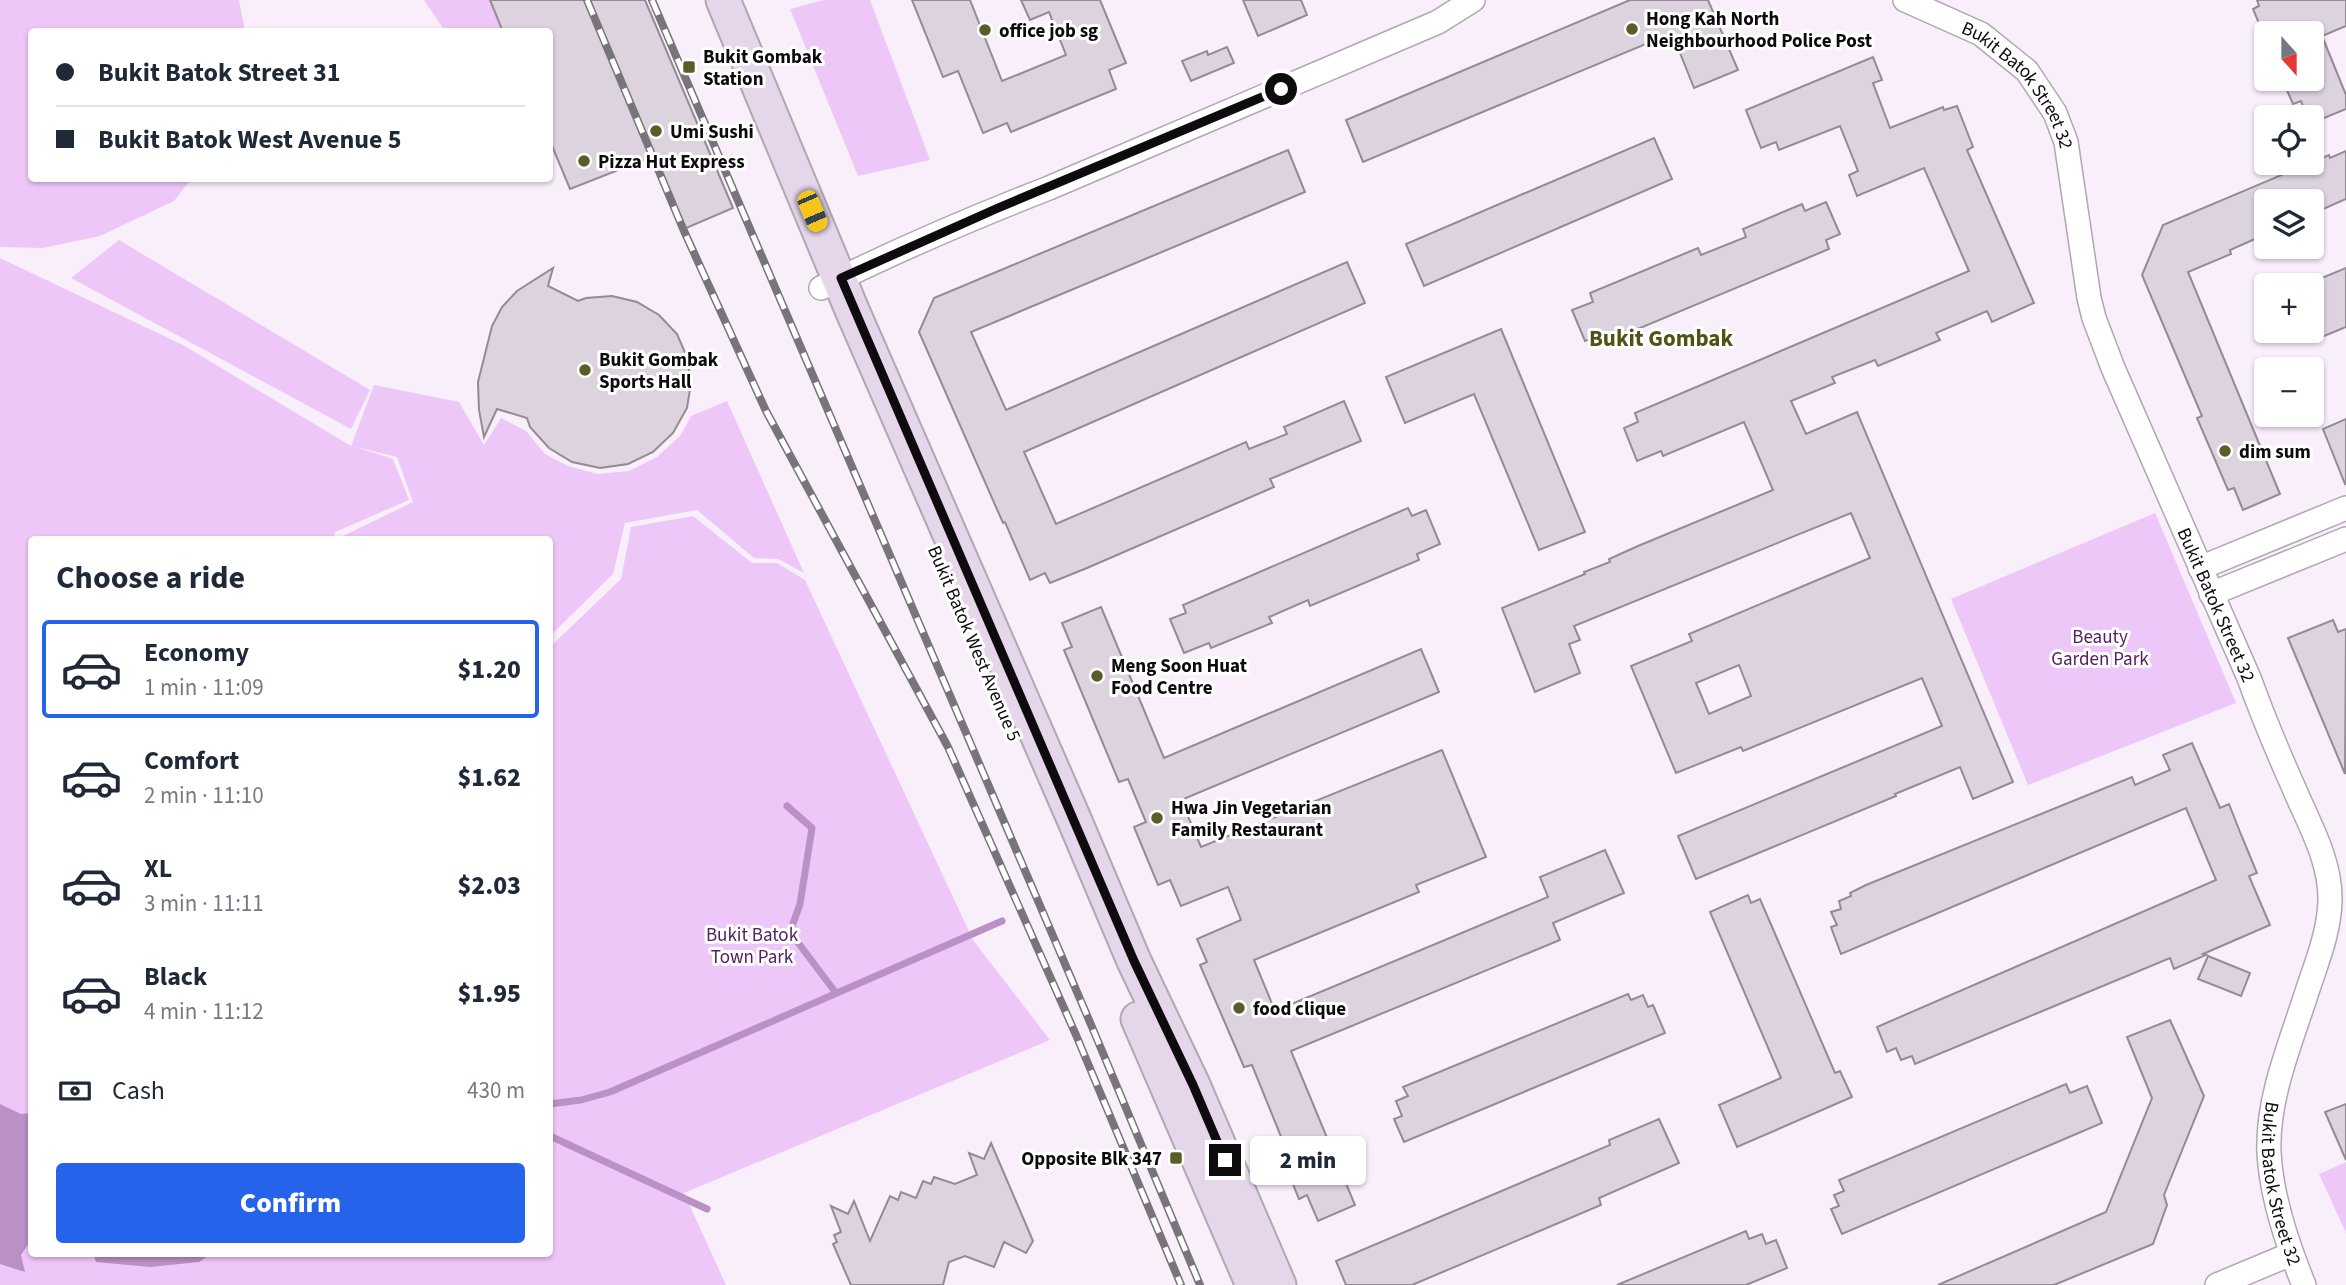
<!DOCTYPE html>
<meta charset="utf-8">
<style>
body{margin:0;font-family:"Source Sans 3",sans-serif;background:#f6f6f7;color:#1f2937;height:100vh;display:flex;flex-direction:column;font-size:26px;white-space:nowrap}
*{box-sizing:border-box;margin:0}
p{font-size:23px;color:#747a83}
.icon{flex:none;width:38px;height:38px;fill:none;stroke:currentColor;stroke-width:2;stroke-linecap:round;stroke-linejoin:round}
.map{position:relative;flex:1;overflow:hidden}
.sheet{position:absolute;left:28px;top:536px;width:525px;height:721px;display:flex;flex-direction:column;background:#fff;border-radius:7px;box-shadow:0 2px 5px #0004}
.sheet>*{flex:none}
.top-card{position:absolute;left:28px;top:28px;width:525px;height:154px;border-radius:7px;box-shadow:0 2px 5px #0004;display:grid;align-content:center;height:154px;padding:0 28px;background:#fff}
.needle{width:46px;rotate:159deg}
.buttons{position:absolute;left:2254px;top:21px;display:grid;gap:14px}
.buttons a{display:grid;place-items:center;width:70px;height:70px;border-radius:7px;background:#fff;box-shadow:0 2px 5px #0004;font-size:35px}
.end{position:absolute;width:32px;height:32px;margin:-16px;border:9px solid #0e0b0f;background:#fff;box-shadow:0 0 0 4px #fff}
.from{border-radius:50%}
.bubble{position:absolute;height:49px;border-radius:7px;background:#fff;box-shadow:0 2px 5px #0004;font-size:23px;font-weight:800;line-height:49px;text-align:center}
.car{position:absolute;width:21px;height:42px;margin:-21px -10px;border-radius:9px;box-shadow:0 0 5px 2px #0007;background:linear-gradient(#f5c518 24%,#345 0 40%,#f5c518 0 76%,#345 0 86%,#f5c518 0)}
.top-card b{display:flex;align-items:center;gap:24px;height:66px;font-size:26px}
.top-card b+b{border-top:2px solid #e0e1e3}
.top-card i{width:18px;height:18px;background:#1f2937}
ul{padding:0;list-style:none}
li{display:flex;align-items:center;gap:21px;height:98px;margin:0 14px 10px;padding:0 14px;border:4px solid transparent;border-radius:7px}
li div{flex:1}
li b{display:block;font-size:26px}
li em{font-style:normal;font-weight:800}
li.current{border-color:#2563eb}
li>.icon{width:63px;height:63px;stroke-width:1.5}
h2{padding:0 28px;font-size:32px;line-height:84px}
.pay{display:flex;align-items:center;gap:18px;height:77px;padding:0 28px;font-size:26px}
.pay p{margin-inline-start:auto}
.button{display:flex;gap:14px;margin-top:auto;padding:14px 28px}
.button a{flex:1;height:80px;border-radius:7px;background:#2563eb;color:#fff;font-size:28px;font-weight:800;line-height:80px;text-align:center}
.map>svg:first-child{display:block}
.green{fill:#eec7f9}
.water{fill:#ba90c6}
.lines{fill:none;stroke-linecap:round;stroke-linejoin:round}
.stream{stroke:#ba90c6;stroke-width:7}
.building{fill:#dcd3df;stroke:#938a95;stroke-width:2;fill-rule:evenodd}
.street-casing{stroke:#b0a7b2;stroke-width:26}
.secondary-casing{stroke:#b0a7b2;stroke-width:37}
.street{stroke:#fff;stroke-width:23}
.secondary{stroke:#e5d6ea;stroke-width:33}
.rail-casing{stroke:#79737b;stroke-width:8}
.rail{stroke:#fff;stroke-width:5;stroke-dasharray:16;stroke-linecap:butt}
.route{stroke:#0e0b0f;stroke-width:9}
.poi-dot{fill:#5c5c28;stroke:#fff;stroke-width:2.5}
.labels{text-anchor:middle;stroke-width:6;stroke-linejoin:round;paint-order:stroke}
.poi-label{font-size:19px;font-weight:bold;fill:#0e0b0f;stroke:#fff;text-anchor:start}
.street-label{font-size:19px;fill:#0e0b0f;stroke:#fff}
.park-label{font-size:19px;fill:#552163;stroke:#fff}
.quarter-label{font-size:23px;font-weight:bold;fill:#535216;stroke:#fff}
</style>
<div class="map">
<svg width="2346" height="1285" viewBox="0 0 2346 1285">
<rect width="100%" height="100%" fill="#f8effb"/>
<g class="green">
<path d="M 0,0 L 239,0 L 245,31 L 32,32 L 32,178 L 191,179 L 174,201 L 100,236 L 43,248 L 0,247 Z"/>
<path d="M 424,0 L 493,0 L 505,31 L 445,31 Z"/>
<path d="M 824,0 L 870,0 L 930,160 L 858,176 L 790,9 Z"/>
<path d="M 119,240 L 370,390 L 351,429 L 71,278 Z"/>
<path d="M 0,258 L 183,345 L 351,446 L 374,385 L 459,402 L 484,445 L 501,418 L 526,431 L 545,454 L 568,466 L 597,474 L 629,471 L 657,457 L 680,436 L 691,416 L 727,401 L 804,573 L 778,559 L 754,558 L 697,510 L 625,523 L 613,574 L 550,636 L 550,539 L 341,539 L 341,537 L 413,502 L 397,457 L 356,447 L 393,459 L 409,500 L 335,532 L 334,539 L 32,539 L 32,1253 L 550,1253 L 550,647 L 621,579 L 631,527 L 693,516 L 752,563 L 777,563 L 805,580 L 973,940 L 1050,1040 L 684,1193 L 726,1285 L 0,1285 Z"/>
<path d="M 2155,513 L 2236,703 L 2028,785 L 1951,599 Z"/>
<path d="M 2346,1162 L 2346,1233 L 2319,1174 Z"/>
</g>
<g class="water">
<path d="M 0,1104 L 21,1114 L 31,1113 L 31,1240 L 21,1255 L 25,1272 L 0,1264 Z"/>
<path d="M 93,1253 L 213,1253 L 199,1262 L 150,1267 L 96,1262 Z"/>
</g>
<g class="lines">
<g class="stream">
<path d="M 787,806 L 812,828 L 800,904 L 790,932 L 836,993"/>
<path d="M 550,1104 L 581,1100 L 610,1092 L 1002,921"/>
<path d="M 550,1136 L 707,1209"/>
</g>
</g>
<g class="building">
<path d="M 490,0 L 645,0 L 733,208 L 684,229 L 654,156 L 570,189 L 550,141 L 550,32 L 503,32 Z"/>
<path d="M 912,0 L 970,0 L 1002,81 L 1066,55 L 1049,12 L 1030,20 L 1021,0 L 1100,0 L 1126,63 L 1109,70 L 1116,89 L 1011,132 L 1007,123 L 983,133 L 958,71 L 943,77 Z"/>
<path d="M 1243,0 L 1301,0 L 1307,15 L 1258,36 Z"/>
<path d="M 1630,0 L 1708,0 L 1738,70 L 1694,88 L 1672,33 L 1363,162 L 1346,120 Z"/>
<path d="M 2257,0 L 2346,0 L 2346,26 L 2322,36 L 2346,95 L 2346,109 L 2312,123 L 2312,117 L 2307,117 L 2301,101 L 2293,104 L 2282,79 L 2312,79 L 2312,33 L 2263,33 L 2253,9 L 2259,6 Z"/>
<path d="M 1227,47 L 1234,63 L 1191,81 L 1182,61 L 1207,51 L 1208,55 Z"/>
<path d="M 1873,57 L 1882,80 L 1873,83 L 1890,128 L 1943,107 L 1944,110 L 1957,106 L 1973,147 L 1967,150 L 2034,303 L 1992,322 L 1987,311 L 1936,333 L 1940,340 L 1878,366 L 1875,360 L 1832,377 L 1835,383 L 1791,401 L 1806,434 L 1857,412 L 2013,782 L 1973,799 L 1960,767 L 1895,794 L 1896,796 L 1696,879 L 1678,836 L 1942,726 L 1922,678 L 1743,751 L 1741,747 L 1676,773 L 1631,666 L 1692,641 L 1689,634 L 1870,558 L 1851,513 L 1574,626 L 1580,640 L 1569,644 L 1580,673 L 1535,692 L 1502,608 L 1585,574 L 1584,572 L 1610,562 L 1609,559 L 1638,546 L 1773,490 L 1744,422 L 1663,456 L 1661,451 L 1637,461 L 1624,428 L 1638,422 L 1635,413 L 1969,271 L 1924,168 L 1857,196 L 1849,175 L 1858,171 L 1840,126 L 1779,150 L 1776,142 L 1761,148 L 1746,110 ZM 1739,665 L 1751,696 L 1709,714 L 1696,683 Z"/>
<path d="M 1654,138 L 1672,179 L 1424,286 L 1406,244 Z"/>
<path d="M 1288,150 L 1305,192 L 971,332 L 1006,410 L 1347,262 L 1365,303 L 1024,452 L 1056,524 L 1246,442 L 1249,449 L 1287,434 L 1284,427 L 1344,401 L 1361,441 L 1270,479 L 1274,487 L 1087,568 L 1050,583 L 1045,573 L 1030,580 L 1005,522 L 1003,523 L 919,332 L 934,298 Z"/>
<path d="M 2346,151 L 2346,199 L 2312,214 L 2312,201 L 2266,201 L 2266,234 L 2230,250 L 2231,254 L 2188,272 L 2280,494 L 2243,510 L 2234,488 L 2228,490 L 2197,418 L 2202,416 L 2142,275 L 2163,225 L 2329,155 L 2330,158 Z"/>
<path d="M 1826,202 L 1840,234 L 1826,240 L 1829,249 L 1602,344 L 1598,336 L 1585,341 L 1572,310 L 1593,302 L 1590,293 L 1698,248 L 1701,255 L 1746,237 L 1743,229 L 1802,204 L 1805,211 Z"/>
<path d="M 553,268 L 548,286 L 578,301 L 586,298 L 612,296 L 637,302 L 659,315 L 677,334 L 687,357 L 691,383 L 687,408 L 673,433 L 653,452 L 628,464 L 600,468 L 572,462 L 549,448 L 530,427 L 527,418 L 497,409 L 484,437 L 479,410 L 478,382 L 492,326 L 502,307 L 517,291 Z"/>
<path d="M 2346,268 L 2346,327 L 2312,341 L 2312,282 Z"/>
<path d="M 1501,329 L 1585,532 L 1539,550 L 1474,394 L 1405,423 L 1386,377 Z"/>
<path d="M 2346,419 L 2346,483 L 2345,484 L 2323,429 Z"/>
<path d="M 1408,508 L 1412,516 L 1426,510 L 1440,544 L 1417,554 L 1419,560 L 1310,606 L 1308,600 L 1269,617 L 1272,623 L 1211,648 L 1209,643 L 1184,653 L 1170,619 L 1186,613 L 1183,605 Z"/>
<path d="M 1101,607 L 1164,758 L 1421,649 L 1439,692 L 1181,800 L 1201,847 L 1442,750 L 1486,857 L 1416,885 L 1419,892 L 1254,960 L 1275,1011 L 1548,897 L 1540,877 L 1605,850 L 1624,893 L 1553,923 L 1560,940 L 1291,1051 L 1355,1205 L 1318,1221 L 1307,1195 L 1299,1199 L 1276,1142 L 1282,1139 L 1252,1065 L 1244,1067 L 1200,965 L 1207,962 L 1197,939 L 1241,920 L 1228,887 L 1181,906 L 1170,880 L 1158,885 L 1134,827 L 1146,822 L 1128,779 L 1119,782 L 1064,650 L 1072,647 L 1062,623 Z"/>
<path d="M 2333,620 L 2338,632 L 2346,629 L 2345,774 L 2288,638 Z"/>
<path d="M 2192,743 L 2220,808 L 2229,804 L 2240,832 L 2257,873 L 2249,876 L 2270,925 L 2203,954 L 2206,955 L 2174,969 L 2170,958 L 1915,1064 L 1912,1056 L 1901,1060 L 1896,1048 L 1887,1052 L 1877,1027 L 2216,880 L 2186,808 L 1841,954 L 1831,927 L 1837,925 L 1831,912 L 1841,909 L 1839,901 L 1851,896 L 1850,893 L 1866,885 L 2132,777 L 2135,785 L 2170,770 L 2163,755 Z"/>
<path d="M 1748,895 L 1751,903 L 1760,899 L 1835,1073 L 1840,1071 L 1852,1097 L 1737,1147 L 1719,1105 L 1781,1078 L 1710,912 Z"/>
<path d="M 2208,956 L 2250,973 L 2241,996 L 2198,979 Z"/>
<path d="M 1628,994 L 1631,1000 L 1643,995 L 1648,1007 L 1653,1005 L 1665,1033 L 1404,1142 L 1394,1119 L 1402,1116 L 1396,1101 L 1408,1096 L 1403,1087 Z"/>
<path d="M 2170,1020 L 2204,1096 L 2164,1195 L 2167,1205 L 2153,1244 L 2054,1285 L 1938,1285 L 2106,1212 L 2152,1098 L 2127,1037 Z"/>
<path d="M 2066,1084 L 2070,1093 L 2087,1086 L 2102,1123 L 1842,1234 L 1831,1209 L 1839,1206 L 1834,1195 L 1844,1191 L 1839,1180 Z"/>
<path d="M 2346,1104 L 2346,1160 L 2325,1112 Z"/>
<path d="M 1659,1119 L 1679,1163 L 1599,1198 L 1601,1205 L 1412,1285 L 1346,1285 L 1336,1261 L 1610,1145 L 1609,1140 Z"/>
<path d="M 991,1143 L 1033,1241 L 1026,1253 L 1004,1242 L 994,1267 L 965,1256 L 949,1262 L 943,1285 L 851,1285 L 833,1244 L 837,1242 L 834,1235 L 841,1232 L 831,1206 L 848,1214 L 854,1201 L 870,1241 L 890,1196 L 898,1200 L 901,1192 L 916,1198 L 923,1181 L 931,1184 L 934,1177 L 955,1184 L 977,1175 L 969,1153 L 984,1159 Z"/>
<path d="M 1746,1231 L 1749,1239 L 1762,1234 L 1766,1244 L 1776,1240 L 1787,1268 L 1746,1285 L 1617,1285 Z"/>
</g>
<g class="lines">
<g class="street-casing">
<g id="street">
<path id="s1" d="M 1905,0 L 1981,34 L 2027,71 L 2055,113 L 2066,142 L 2089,298 L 2094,318 L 2113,368 L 2249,678 C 2262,714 2277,750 2293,786 C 2308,822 2331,860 2330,901 C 2329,935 2315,966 2305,998 C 2289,1047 2267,1100 2269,1152 C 2271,1195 2288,1246 2304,1285"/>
<path d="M 821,288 C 895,251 972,218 1049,188 L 1438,22 L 1473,0"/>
<path d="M 2200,568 L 2346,508"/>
<path d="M 2211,594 L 2346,539"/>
<path d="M 2217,1285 L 2291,1254"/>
</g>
</g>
<g class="secondary-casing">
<g id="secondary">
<path d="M 723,0 L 852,310 L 1074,819 L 1134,961 L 1193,1085 L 1279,1285"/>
<path d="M 1138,1019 L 1253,1285"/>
</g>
</g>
<use href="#street" class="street"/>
<use href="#secondary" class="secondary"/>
<g class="rail-casing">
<g id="rail">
<path d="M 587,0 L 684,231 L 766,411 L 948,747 L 1076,1035 L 1181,1285"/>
<path d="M 652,0 L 1092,1027 L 1200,1285"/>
</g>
</g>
<use href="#rail" class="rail"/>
</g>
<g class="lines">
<path class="route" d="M 1225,1160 L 1193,1085 L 1134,961 L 841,278 L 998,208 L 1281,89"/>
</g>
<g class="poi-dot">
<circle cx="1632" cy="29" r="7"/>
<circle cx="985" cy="30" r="7"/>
<rect x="682" y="60" width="14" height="14" rx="3.5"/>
<circle cx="656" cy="131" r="7"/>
<circle cx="584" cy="161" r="7"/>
<circle cx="585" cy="370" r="7"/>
<circle cx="2225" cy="451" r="7"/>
<circle cx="1097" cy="676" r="7"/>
<circle cx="1157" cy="818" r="7"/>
<circle cx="1239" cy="1008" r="7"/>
<rect x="1169" y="1151" width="14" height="14" rx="3.5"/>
</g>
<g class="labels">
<g class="poi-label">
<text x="1646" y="25">Hong Kah North<tspan x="1646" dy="22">Neighbourhood Police Post</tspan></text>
<text x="999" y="37">office job sg</text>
<text x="703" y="63">Bukit Gombak<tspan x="703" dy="22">Station</tspan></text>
<text x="670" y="138">Umi Sushi</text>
<text x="598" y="168">Pizza Hut Express</text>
<text x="599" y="366">Bukit Gombak<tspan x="599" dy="22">Sports Hall</tspan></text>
<text x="2239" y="458">dim sum</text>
<text x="1111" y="672">Meng Soon Huat<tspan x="1111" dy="22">Food Centre</tspan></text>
<text x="1171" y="814">Hwa Jin Vegetarian<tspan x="1171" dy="22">Family Restaurant</tspan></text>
<text x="1253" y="1015">food clique</text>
<text x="1162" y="1165" text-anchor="end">Opposite Blk 347</text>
</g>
<g class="street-label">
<text dy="7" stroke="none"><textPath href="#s1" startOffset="147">Bukit Batok Street 32</textPath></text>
<text dy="7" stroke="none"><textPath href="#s1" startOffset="714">Bukit Batok Street 32</textPath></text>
<text transform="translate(975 643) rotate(67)" y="7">Bukit Batok West Avenue 5</text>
<text dy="7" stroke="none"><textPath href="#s1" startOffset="1325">Bukit Batok Street 32</textPath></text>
</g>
<g class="park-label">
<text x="2100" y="643">Beauty<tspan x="2100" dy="22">Garden Park</tspan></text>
<text x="752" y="941">Bukit Batok<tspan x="752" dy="22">Town Park</tspan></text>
</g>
<g class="quarter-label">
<text x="1661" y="346">Bukit Gombak</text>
</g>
</g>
</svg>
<div class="buttons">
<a><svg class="needle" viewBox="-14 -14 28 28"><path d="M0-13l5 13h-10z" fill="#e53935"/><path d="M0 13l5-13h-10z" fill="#747a83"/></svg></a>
<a><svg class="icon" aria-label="locate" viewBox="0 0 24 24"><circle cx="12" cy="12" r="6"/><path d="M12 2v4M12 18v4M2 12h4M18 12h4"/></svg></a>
<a><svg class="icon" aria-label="layers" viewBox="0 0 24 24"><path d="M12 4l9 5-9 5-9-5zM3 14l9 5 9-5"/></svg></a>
<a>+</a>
<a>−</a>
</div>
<i class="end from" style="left:1281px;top:89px"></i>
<i class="end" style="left:1225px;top:1160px"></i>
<div class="bubble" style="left:1250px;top:1136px;width:116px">2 min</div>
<i class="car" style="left:812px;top:211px;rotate:157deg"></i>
<div class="top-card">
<b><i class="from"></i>Bukit Batok Street 31</b>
<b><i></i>Bukit Batok West Avenue 5</b>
</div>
<section class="sheet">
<h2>Choose a ride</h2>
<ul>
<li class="current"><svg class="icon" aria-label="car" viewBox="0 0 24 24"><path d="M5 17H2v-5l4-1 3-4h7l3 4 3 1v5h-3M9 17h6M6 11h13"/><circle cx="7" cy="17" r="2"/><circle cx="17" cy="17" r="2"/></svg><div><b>Economy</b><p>1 min · 11:09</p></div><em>$1.20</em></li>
<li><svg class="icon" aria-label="car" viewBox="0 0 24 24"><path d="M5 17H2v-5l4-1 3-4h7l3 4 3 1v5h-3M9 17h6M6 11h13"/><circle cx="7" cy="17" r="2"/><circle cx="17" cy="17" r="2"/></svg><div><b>Comfort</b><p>2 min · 11:10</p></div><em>$1.62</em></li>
<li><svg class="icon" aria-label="car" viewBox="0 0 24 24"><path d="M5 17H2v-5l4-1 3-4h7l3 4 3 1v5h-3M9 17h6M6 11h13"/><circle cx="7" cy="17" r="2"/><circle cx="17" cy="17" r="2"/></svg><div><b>XL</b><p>3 min · 11:11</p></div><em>$2.03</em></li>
<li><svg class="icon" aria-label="car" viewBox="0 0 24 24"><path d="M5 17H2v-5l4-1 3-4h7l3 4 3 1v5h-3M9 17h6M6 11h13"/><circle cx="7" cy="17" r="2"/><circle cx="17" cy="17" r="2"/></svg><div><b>Black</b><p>4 min · 11:12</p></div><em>$1.95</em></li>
</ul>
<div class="pay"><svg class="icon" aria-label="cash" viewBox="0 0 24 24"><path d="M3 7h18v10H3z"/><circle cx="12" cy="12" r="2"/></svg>Cash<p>430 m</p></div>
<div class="button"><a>Confirm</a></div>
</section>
</div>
